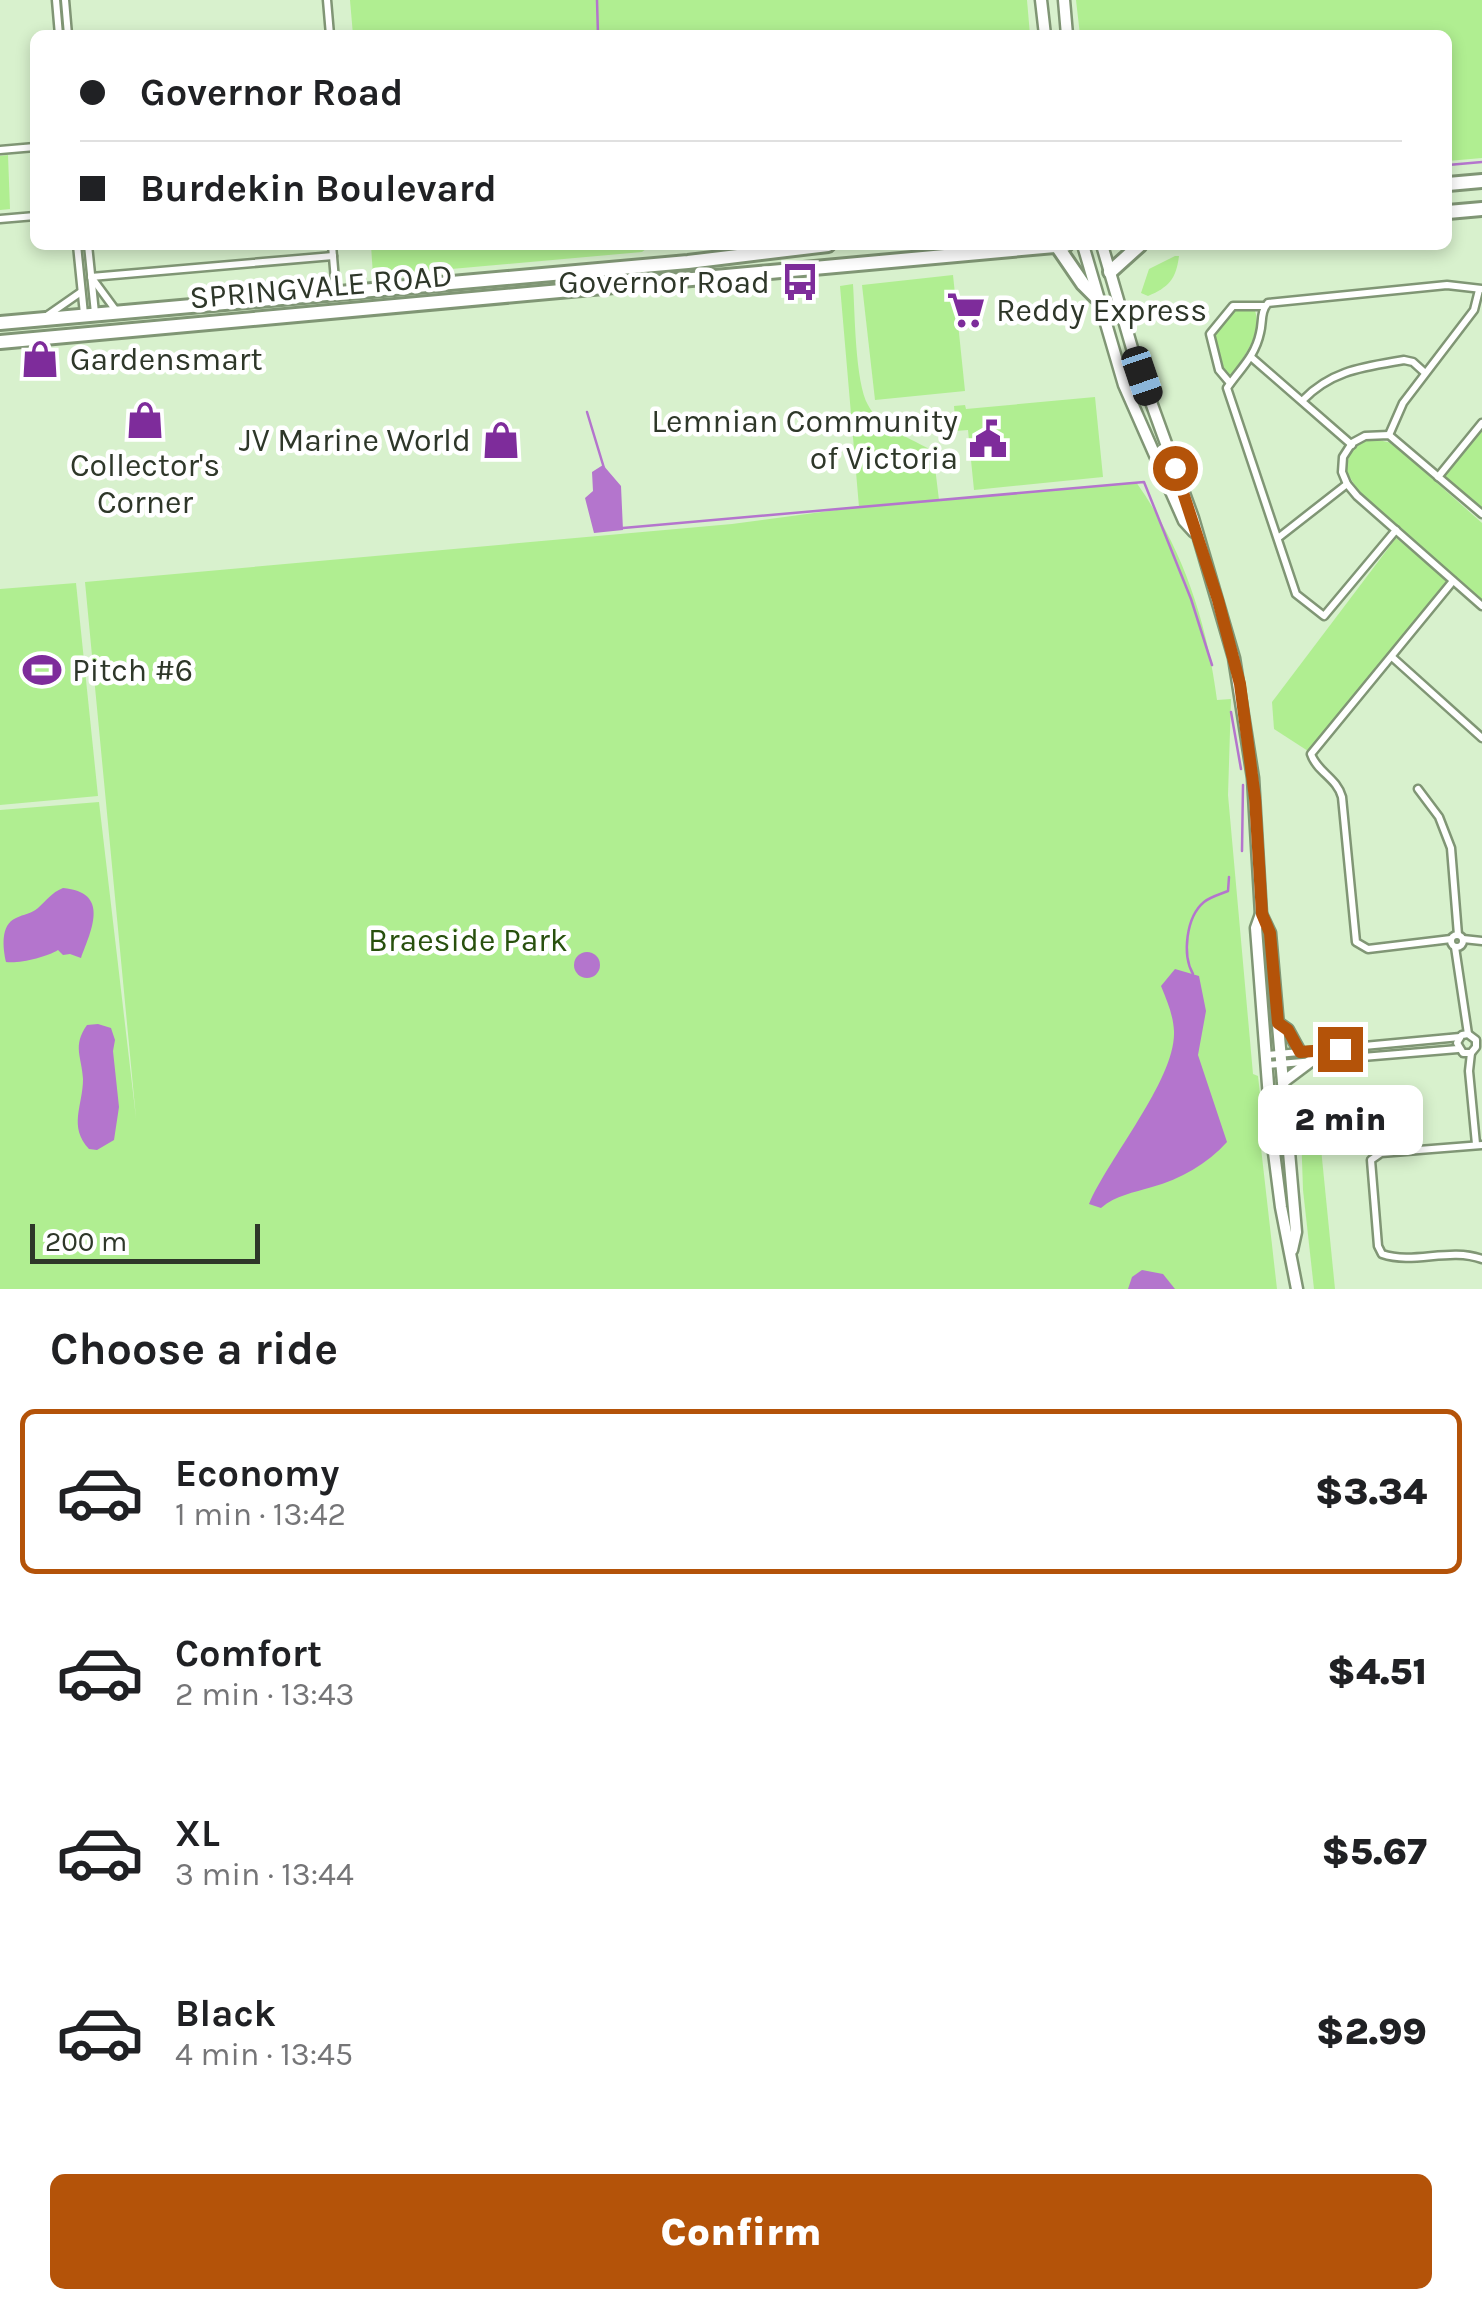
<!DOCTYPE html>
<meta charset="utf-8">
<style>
body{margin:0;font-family:Karla,sans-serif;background:#f2f2f2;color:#202124;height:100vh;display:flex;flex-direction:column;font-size:38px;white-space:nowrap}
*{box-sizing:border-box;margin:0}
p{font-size:32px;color:#757577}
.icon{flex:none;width:55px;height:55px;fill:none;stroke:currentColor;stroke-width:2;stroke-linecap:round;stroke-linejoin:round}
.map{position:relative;height:1289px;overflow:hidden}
.side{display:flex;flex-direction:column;background:#fff;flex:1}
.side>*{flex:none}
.top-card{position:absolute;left:30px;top:30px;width:1422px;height:220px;border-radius:15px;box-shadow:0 5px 15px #0003;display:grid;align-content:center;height:220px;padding:0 50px;background:#fff}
.scale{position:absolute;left:30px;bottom:25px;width:230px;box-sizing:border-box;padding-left:10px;border:5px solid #2e3729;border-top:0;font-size:28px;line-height:35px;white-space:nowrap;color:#2e3729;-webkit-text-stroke:8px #fff;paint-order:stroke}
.end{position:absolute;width:45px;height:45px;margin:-22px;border:12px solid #b45309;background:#fff;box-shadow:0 0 0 5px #fff}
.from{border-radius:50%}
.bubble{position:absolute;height:70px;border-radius:15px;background:#fff;box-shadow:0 5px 15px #0003;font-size:32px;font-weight:800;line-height:70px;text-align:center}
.car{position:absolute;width:30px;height:60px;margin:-30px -15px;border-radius:12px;box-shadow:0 0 8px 2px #0007;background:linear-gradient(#222 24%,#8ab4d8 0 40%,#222 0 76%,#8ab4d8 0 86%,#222 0)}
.top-card b{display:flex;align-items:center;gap:35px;height:95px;font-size:38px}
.top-card b+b{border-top:2px solid #e0e0e0}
.top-card i{width:25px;height:25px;background:#202124}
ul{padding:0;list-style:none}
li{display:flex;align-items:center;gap:30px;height:165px;margin:0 20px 15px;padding:0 30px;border:5px solid transparent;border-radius:15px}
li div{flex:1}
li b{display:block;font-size:38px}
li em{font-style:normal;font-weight:800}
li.active{border-color:#b45309}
li>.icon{width:90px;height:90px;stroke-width:1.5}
h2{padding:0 50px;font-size:45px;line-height:120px}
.primary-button{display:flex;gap:20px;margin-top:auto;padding:20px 50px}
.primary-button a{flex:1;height:115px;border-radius:15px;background:#b45309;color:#fff;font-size:40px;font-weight:800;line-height:115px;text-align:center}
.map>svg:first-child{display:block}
.green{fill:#b0ee91}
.water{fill:#b475cd}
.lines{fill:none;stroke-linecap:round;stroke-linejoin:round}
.stream{stroke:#b475cd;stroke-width:2.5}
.street-casing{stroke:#809675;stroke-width:11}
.primary-casing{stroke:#809675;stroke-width:15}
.highway-casing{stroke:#809675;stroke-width:18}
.street{stroke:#fff;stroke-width:6}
.primary{stroke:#fff;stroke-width:10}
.highway{stroke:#fff;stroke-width:12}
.route{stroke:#b45309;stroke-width:12}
.labels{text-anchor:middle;stroke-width:9;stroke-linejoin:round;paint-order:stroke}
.poi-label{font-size:32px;fill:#2e3729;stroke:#fff;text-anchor:end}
.street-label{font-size:32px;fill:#2e3729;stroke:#fff}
.park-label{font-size:32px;fill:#28500d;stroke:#fff}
</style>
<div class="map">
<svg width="1482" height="1289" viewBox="0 0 1482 1289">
<rect width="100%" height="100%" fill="#d8f1cd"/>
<g class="green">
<path d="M 350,0 L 1027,0 L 1030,35 L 353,35 Z"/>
<path d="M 1076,0 L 1482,0 L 1482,158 L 1448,161 L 1448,35 L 1080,35 Z"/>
<path d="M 8,155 L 10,209 L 0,210 L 0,156 Z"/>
<path d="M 371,245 L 651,245 L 642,252 L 373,276 Z"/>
<path d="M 1175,256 L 1179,256 C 1176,279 1169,287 1148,296 L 1141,293 L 1149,269 Z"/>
<path d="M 953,275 L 965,391 L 875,400 L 862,285 Z"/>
<path d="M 853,284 C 855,313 855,382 868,405 C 879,427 912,439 933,451 L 939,500 L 1136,482 C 1182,547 1207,621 1217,700 L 1231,699 L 1228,795 L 1253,1074 L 1258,1076 L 1265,1139 L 1261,1148 L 1277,1289 L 0,1289 L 0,810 L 99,802 L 136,1118 L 85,582 L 732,524 L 859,507 L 840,286 Z"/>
<path d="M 1254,308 C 1264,332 1244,357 1230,376 L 1224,374 L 1213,333 L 1216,334 L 1234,309 Z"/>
<path d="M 1095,397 L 1103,477 L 974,490 L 968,430 L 956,431 L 954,406 L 965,405 L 966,409 Z"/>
<path d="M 1482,428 L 1482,510 L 1442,476 Z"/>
<path d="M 1369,438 L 1392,443 L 1482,523 L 1482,603 L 1362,497 L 1346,471 L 1350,451 Z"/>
<path d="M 1396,538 L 1449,582 L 1308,751 L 1274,729 L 1272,702 Z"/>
<path d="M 76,583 L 98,796 L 0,805 L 0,589 Z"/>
<path d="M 1316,1098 L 1335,1289 L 1314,1289 L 1303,1190 L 1300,1101 Z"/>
</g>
<g class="water">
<path d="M 603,465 L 621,486 L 623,530 L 594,533 L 585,498 L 593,491 L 592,472 Z"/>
<path d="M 63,888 C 110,892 92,929 81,958 L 70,954 L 63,955 L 58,950 C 47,957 19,964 6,962 C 3,948 0,925 16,918 C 24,914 31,914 38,908 C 47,900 51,893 63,888 Z"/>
<circle cx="587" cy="965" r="13"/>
<path d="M 1175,969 L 1199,976 L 1206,1011 L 1198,1055 L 1227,1142 C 1207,1164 1181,1179 1152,1187 C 1133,1193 1116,1195 1101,1208 L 1089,1204 C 1109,1157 1176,1079 1174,1031 C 1173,1014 1167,1001 1161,986 Z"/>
<path d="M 98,1024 L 111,1028 L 115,1040 L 113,1051 L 119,1107 L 114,1140 L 97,1150 L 89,1149 C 68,1126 83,1106 83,1079 C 82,1057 72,1046 87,1025 Z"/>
<path d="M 1142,1270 L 1163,1274 L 1175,1289 L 1128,1289 L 1132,1277 Z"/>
</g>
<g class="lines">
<g class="stream">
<path d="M 597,0 L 598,35"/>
<path d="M 1448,165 L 1482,162"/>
<path d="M 587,412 L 604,468"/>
<path d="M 623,528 L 1144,482 L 1191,599 L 1212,665"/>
<path d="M 1231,712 L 1241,769"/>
<path d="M 1242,851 L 1243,785"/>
<path d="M 1193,974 C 1182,955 1186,917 1204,902 C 1210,897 1221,894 1228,891 L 1229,877"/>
</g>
<g class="street-casing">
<g id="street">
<path d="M 56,0 L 59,35"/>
<path d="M 65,0 L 68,35"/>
<path d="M 327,0 L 330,35"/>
<path d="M 0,150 L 35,147"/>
<path d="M 0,219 L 35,216"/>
<path d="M 77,245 L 84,314"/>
<path d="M 88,245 L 95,313"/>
<path d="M 332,245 L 336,292"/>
<path d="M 91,277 L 333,256"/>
<path d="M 92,278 L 117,312"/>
<path d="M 48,315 L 81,292"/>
<path d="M 1251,357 L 1352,445"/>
<path d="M 1230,383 L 1219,370 L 1210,334 L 1233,306 L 1264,306"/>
<path d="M 1303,400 C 1332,370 1364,367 1404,360 L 1413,362 L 1424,372"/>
<path d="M 1389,435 L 1403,403 L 1474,310 L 1479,290"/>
<path d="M 1438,477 L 1482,423"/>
<path d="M 1482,514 L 1389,435 L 1365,436 L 1352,443 L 1343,457 L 1342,472 L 1347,484 L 1357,496 L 1482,606"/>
<path d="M 1396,530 L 1324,616 L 1296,594 L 1227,388 C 1239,370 1255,357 1260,333 C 1263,322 1260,312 1268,303 L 1447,285 L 1482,289"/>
<path d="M 1278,538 L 1347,484"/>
<path d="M 1392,657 L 1482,738"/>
<path d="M 1418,789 L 1439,817 L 1451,848 L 1458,935"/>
<circle cx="1457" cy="941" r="6"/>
<path d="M 1451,939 L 1368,949 L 1356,942 L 1342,797 C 1337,778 1317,772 1311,754 L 1453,581"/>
<path d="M 1463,939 L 1482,941"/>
<path d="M 1455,947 L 1468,1034"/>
<path d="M 1461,1036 L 1457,1043 L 1463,1053 L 1471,1053 L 1476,1047 L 1476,1040 L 1468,1034 L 1462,1035"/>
<path d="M 1471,1053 L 1469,1071 L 1476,1144"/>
<path d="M 1267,1055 L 1460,1037"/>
<path d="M 1266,1065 L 1458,1049"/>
<path d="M 1482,1145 L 1381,1153 L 1371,1160 L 1378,1246 L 1382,1254 C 1414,1265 1449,1247 1482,1259"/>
</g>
</g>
<g class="primary-casing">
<g id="primary">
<path d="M 1041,0 L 1045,35"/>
<path d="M 1064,0 L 1067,35"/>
<path d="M 1083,245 L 1124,385 L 1184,521 L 1194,532"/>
<path d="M 1102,245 L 1134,355 L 1193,518 L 1234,658 L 1253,778 L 1261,914 L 1256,928 L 1272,1137 L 1281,1207 L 1297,1289"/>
<path d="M 1261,914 L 1270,933 L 1296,1232 L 1292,1250"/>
<path d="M 1278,1023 L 1288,1030 L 1300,1052"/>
<path d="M 1283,1082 L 1311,1061"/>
</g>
</g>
<g class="highway-casing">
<g id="highway">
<path d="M 1448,184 L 1482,181"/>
<path d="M 1448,212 L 1482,209"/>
<path d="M 1057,246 L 1083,284 L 1096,297"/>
<path d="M 1110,272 L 1140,245"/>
<path d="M 0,323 L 688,262 L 828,245"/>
<path d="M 0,342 L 1066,245"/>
</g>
</g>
<use href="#street" class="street"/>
<use href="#primary" class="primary"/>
<use href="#highway" class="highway"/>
</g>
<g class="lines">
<path class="route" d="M 1175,468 L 1218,600 L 1240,684 L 1255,798 L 1262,914 L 1270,933 L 1278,1023 L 1288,1030 L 1300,1052 L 1340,1049"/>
</g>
<defs>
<g id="bus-bare" transform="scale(3)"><path d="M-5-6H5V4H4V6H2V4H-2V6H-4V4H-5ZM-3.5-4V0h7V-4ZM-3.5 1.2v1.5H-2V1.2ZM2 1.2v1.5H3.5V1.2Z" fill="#7e2c9b" stroke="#fff" stroke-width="2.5" paint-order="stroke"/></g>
<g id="supermarket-bare" transform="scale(3)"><path d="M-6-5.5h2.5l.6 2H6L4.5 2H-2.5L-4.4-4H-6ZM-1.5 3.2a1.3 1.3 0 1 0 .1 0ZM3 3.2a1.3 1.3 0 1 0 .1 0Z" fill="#7e2c9b" stroke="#fff" stroke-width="2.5" paint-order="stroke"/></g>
<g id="shop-bare" transform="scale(3)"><path d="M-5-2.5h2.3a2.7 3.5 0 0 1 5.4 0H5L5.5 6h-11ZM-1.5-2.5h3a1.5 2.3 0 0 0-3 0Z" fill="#7e2c9b" stroke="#fff" stroke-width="2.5" paint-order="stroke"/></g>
<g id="civic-bare" transform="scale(3)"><path d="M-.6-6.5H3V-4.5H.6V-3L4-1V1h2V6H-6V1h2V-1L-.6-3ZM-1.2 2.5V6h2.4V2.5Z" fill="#7e2c9b" stroke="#fff" stroke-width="2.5" paint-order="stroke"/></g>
<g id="stadium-bare" transform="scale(3)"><path d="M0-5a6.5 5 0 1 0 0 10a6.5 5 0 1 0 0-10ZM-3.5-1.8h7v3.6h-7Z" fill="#7e2c9b" stroke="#fff" stroke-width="2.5" paint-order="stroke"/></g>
</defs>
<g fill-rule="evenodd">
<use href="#bus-bare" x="800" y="282"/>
<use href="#supermarket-bare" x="966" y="310"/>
<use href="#shop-bare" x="40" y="359"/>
<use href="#shop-bare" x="145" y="420"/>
<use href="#civic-bare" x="988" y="439"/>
<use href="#shop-bare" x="501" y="440"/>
<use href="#stadium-bare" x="42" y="670"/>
</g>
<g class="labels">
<g class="poi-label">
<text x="770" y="293">Governor Road</text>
<text x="996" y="321" text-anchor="start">Reddy Express</text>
<text x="70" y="370" text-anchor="start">Gardensmart</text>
<text x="958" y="432">Lemnian Community<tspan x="958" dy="37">of Victoria</tspan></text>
<text x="471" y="451">JV Marine World</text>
<text x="145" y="476" text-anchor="middle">Collector's<tspan x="145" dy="37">Corner</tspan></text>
<text x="72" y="681" text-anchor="start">Pitch #6</text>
</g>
<g class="street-label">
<text transform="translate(321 286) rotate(-5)" y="11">SPRINGVALE ROAD</text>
</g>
<g class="park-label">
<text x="468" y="951">Braeside Park</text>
</g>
</g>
</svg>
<div class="scale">200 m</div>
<i class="end from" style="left:1175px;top:468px"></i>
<i class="end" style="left:1340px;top:1049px"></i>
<div class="bubble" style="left:1258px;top:1085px;width:165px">2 min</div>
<i class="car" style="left:1142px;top:376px;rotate:161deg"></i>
<div class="top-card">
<b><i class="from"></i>Governor Road</b>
<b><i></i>Burdekin Boulevard</b>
</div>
</div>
<section class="side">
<h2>Choose a ride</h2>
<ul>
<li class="active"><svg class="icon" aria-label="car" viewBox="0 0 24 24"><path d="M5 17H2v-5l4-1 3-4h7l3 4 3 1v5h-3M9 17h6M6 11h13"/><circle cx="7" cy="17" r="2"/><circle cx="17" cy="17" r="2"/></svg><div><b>Economy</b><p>1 min · 13:42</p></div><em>$3.34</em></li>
<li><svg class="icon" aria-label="car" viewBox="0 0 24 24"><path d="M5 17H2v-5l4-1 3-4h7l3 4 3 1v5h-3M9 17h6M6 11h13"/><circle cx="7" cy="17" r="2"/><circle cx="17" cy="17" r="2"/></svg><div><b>Comfort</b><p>2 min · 13:43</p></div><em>$4.51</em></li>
<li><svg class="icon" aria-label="car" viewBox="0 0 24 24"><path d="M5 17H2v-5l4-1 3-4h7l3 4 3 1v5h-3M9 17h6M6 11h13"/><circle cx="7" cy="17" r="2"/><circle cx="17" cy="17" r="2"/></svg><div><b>XL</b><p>3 min · 13:44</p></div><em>$5.67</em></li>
<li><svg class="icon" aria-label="car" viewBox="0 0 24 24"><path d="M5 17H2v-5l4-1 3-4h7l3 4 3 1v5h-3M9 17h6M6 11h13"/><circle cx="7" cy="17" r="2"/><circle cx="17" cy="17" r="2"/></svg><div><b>Black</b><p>4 min · 13:45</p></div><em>$2.99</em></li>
</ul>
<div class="primary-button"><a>Confirm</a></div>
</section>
